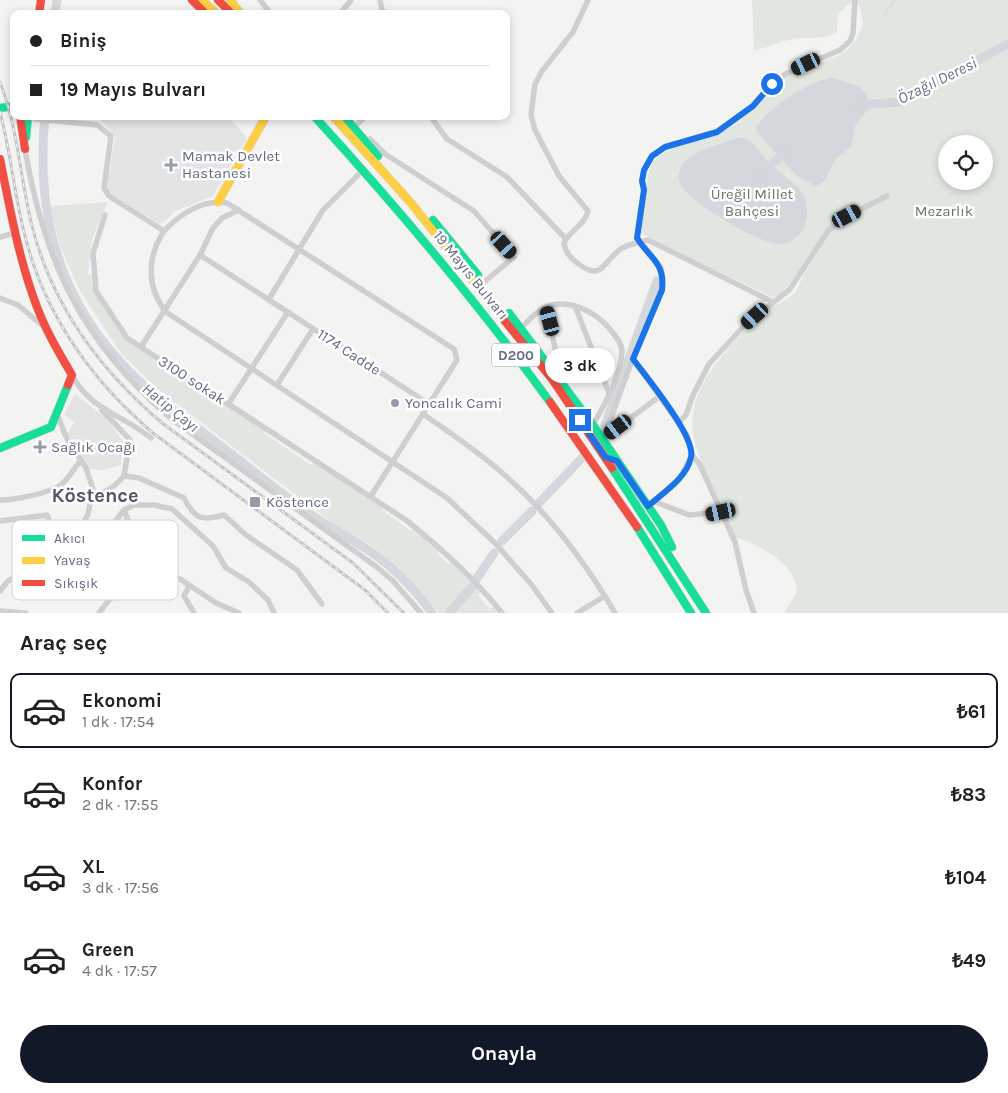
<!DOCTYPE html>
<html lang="tr">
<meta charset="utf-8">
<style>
body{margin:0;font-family:Karla,sans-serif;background:#f6f6f6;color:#202124;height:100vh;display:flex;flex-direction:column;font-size:19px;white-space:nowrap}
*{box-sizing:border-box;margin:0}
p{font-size:16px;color:#757577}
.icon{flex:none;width:28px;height:28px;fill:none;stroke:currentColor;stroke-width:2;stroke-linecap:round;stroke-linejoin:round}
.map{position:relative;height:613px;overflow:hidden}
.sheet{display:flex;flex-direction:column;background:#fff;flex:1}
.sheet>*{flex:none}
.banner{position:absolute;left:10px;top:10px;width:500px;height:110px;border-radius:10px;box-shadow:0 2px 8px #0003;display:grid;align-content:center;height:110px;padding:0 20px;background:#fff}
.tools{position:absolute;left:938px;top:135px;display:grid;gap:10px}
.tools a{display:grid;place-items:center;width:55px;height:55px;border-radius:50%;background:#fff;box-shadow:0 2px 8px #0003;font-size:25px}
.end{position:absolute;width:22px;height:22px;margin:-11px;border:6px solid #1a73e8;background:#fff;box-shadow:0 0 0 2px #fff}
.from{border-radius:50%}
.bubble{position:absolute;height:35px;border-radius:18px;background:#fff;box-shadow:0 2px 8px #0003;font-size:16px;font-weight:700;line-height:35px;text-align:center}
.car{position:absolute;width:15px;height:30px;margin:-15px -8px;border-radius:6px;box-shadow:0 0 4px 1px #0007;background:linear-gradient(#222 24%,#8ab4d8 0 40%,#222 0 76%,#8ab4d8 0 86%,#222 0)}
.banner b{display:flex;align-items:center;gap:18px;height:48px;font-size:19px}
.banner b+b{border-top:1px solid #e0e0e0}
.banner i{width:12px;height:12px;background:#202124}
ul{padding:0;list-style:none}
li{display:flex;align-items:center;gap:15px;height:75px;margin:0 10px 8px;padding:0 10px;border:2px solid transparent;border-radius:10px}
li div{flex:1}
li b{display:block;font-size:19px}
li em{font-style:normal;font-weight:700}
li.current{border-color:#111827}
li>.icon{width:45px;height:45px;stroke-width:1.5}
h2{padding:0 20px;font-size:22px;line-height:60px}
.action{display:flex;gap:10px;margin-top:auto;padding:10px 20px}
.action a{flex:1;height:58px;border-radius:30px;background:#111827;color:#fff;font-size:20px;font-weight:700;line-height:58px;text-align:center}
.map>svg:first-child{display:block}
.built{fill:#e3e4e4}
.green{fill:#e1e7e0;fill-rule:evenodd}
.water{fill:#d4d7dc}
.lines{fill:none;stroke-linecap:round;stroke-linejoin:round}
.stream{stroke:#d4d7dc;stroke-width:1}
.river{stroke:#d4d7dc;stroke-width:9}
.fast-casing{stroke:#d0d1d2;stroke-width:9}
.slow-casing{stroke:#d0d1d2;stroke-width:9}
.jam-casing{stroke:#d0d1d2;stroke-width:9}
.street{stroke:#cfcfd1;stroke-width:5.5}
.fast{stroke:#16e098;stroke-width:8}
.slow{stroke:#ffcf43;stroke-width:8}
.jam{stroke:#f24e42;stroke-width:8}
.rail-casing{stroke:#c4c4c6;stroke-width:3}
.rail{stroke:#fff;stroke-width:1;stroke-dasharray:4;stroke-linecap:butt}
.route{stroke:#1a73e8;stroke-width:6}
.poi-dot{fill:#969ba9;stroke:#fff;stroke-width:2}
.labels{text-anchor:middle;stroke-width:5;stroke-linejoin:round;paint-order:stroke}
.shield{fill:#fff;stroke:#9297a8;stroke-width:1}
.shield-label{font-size:14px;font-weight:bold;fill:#646b82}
.poi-label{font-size:15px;fill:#646b82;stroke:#fff;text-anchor:start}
.park-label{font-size:15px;fill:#637965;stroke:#fff}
.street-label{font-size:15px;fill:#646b82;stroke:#fff}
.water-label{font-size:16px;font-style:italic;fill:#647286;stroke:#fff}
.district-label{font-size:20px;font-weight:bold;fill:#525767;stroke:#fff}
.key{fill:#fff;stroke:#d0d3da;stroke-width:1}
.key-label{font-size:14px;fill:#646b82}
</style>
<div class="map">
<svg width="1008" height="613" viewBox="0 0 1008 613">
<rect width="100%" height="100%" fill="#f3f4f2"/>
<g class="built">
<path d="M 97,116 L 228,116 L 247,138 L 213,196 L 175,211 L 163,223 L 159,224 L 110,193 L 107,188 L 115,136 Z"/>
<path d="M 75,394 L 106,418 L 123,441 L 121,465 L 104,470 L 90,469 L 67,434 L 74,423 L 64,414 Z"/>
</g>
<g class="green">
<path d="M 752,0 L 1008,0 L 1008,613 L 784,613 L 797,592 C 797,564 758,544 734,537 C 725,504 702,474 694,439 C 686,401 708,372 731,345 C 742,334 750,322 762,313 C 772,306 783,303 792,295 C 798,290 801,279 805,273 C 816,254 827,235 840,218 L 825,231 L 798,276 L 775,298 L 669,249 L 641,233 C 641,219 646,173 653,162 C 664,146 705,140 725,130 C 749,118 761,95 781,79 C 801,64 832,64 850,47 C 857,41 859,31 863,24 L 860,7 L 850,3 L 838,14 L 837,32 C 821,42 805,35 788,40 C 776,43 766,49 754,50 ZM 946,144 L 984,144 L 984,181 L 946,181 Z"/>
<path d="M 108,202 L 92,239 L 88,274 L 91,275 L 94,292 L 120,332 L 266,431 L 264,433 L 311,465 L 314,463 L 384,507 L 382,510 L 411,531 L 413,529 L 439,550 L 437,553 L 449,564 L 451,562 L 481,592 L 478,595 L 490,609 L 493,607 L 498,613 L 439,613 L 396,566 L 366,542 L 334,524 L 233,447 L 155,387 L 121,353 L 80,291 L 60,246 L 50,206 Z"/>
</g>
<g class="water">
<path d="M 831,78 C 851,84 868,83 869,108 L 855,126 L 851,147 C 846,152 842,154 837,158 C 828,167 830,183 815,186 L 796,175 L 758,133 L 756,127 C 772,105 805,83 831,78 Z"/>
<path d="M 736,138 C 740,138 744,138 747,139 C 756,144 764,159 772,166 C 780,173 795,183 801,191 C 809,202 809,221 802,231 C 795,241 784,246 772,243 C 753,238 687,202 680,183 C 677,177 680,167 684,162 C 692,152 724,143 736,138 Z"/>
</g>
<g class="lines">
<path class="stream" d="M 882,17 L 895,0"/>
<g class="river">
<path d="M 55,14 L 57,0"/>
<path d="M 859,105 L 900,102 L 1008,44"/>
<path d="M 45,116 C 35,217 60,305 135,377 C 160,402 190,422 217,443 C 250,468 282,495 316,518 C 332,529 349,537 365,548 C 390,564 414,588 432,613"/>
<path d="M 762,174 L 787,150"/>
<path d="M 604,428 L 657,281"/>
<path d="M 539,503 L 582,458"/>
<path d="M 502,541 L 532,511"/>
<path d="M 477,578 L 494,553"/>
<path d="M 449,613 L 472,587"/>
</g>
<g class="fast-casing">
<g id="fast">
<path d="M 0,108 L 14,106"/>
<path d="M 314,116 C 398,208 477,302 550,402"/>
<path d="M 344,116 L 378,156"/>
<path d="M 26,137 L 28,116"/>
<path d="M 433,220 L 478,275"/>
<path d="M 509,313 L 593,425 L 661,525 L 672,547"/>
<path d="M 0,448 L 51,427 L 68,385"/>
<path d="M 612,468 L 706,613"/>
<path d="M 637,527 L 691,613"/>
</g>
</g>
<g class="slow-casing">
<g id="slow">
<path d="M 202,0 L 217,14"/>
<path d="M 230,0 L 241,14"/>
<path d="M 333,116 L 411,203 L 504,320"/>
<path d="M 218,202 L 266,116"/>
</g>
</g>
<g class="jam-casing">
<g id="jam">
<path d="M 192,0 L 206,14"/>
<path d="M 218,0 L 232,14"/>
<path d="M 39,14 L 41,0"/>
<path d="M 20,116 L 25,149"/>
<path d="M 0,159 C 10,209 19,260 37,307 C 46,331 59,353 72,375 L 68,385"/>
<path d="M 504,320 L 552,379 L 612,468"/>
<path d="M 550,402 L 637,527"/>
</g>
</g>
<g class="street">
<path d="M 260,0 L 271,14"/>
<path d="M 380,0 L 383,14"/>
<path d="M 588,0 L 573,32 L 542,71 L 535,84 L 531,115 L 535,130 L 559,176 L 588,211 C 585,225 569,231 564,243 C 565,252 570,257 576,262 C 603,284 603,260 622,248 C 630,244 639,242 648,240 L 773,302"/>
<path d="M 340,14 L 351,0"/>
<path d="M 447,14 L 449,14"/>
<path d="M 34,116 L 35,119 L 97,125 L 111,136 L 104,188 L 109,196 L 164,231 C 180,214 203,199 227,203 L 454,349 L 457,360 L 371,496"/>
<path d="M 430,116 L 447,139 L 507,177 L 566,239"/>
<path d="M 354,127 L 366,116"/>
<path d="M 370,139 L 385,154 L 474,211 L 514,257 L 484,282"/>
<path d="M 25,149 C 44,262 82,342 169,417 L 378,568 L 393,581 L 421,613"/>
<path d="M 105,215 L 93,253 L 96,291 L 127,338 L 406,520 C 441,548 474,578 502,613"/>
<path d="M 164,231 C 147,257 146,287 166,312 L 447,498 L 495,543 L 531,584 L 552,613"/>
<path d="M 0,237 L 15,233"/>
<path d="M 200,255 L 429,404"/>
<path d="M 0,298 L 18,305 L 44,327"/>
<path d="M 269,299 L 323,210 L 364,169"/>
<path d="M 575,306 L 609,393"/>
<path d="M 546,308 L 560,370"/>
<path d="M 521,328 C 528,321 536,312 544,308 C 567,297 594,311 609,328 C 614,334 622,343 622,351 C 621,376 605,404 593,425"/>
<path d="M 141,347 L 200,255 L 213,228 L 222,218 L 239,210"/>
<path d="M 633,359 L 687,435 L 692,455 L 680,478 L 648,506"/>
<path d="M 72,375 C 90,410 122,414 151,438"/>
<path d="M 277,385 L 313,329"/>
<path d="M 229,403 L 288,312"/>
<path d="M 102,410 L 130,440 L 124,476"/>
<path d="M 57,414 L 67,439 L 86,468 L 93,489 L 88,514 L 83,524 L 72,532 L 59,548"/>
<path d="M 423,414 C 449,432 476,450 500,471 C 547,511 584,560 615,613"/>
<path d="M 679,422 L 686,415 L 693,395 L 709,364 L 744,326 L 790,289 L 828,231 L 847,216 L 887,196"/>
<path d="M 604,437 L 635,352 L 662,290 L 663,278 L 661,268 L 637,237 L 644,190 L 642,181 L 644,170 L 652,156 L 665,147 L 717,132 L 753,106 L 765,91 L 785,74 L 840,50 L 850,41 L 853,33 L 855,0"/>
<path d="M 604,438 L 660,396"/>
<path d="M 692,455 L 700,465 L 735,542 L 746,590 L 754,613"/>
<path d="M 93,494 C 107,493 114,487 124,476 L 139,478 L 184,498 C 195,520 202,521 224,515 L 246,535 L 297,570 L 322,604"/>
<path d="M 0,500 C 14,500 54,493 64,482 C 70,476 75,467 81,460"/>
<path d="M 653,501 L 689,515 L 721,512"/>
<path d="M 124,510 L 129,523 L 145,550 L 161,560 L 163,574"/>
<path d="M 0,521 L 47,515 L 53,529 L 54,549"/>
<path d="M 189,586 L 184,596 L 194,613"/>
<path d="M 68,590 C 64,571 78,564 84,549"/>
<path d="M 0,591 L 8,581 L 54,549 L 84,549 L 107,532 L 124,510 L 134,505 L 154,505 L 172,509 L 213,546 L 226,568 L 249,582 L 268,600 L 274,613"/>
<path d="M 0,611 L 26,613"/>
<path d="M 99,613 L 119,587 L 129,583 L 141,583 L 159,575 L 168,574 L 180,579 L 216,603 L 239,613"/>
<path d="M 577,613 L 605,596"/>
</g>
<use href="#fast" class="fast"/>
<use href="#slow" class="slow"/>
<use href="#jam" class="jam"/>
<g class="rail-casing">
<g id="rail">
<path d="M 0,82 C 18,128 20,178 32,226 C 52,305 101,371 162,423 L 353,563 L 404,613"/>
<path d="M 0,112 C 10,150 14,190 23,228 C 42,311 90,379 153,433 L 365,590 L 388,613"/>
</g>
</g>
<use href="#rail" class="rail"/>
</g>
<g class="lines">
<path class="route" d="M 580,420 L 605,457 L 617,461 L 648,506 C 663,493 687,478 691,457 C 696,437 647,378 633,359 L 662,290 C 665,262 650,259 637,238 L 644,190 L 642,181 L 644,170 L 652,156 L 665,147 L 717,132 L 753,106 L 772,84"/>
</g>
<g class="poi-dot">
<path d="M168.5 157.5h5v5h5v5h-5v5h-5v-5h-5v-5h5z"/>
<circle cx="395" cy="403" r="5"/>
<path d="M37.5 439.5h5v5h5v5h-5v5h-5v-5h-5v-5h5z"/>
<rect x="249" y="496" width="12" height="12" rx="2.5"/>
</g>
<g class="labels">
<rect class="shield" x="492" y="343.5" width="48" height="23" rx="4"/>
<g class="shield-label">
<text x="516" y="360">D200</text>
</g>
<g class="poi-label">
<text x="182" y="161">Mamak Devlet<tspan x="182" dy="17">Hastanesi</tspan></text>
<text x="405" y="408">Yoncalık Cami</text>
<text x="51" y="452">Sağlık Ocağı</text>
<text x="266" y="507">Köstence</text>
</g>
<g class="park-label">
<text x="752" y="199">Üreğil Millet<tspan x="752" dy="17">Bahçesi</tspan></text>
<text x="944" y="216">Mezarlık</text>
</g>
<g class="street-label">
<text transform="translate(471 275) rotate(51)" y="5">19 Mayıs Bulvarı</text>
<text transform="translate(349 352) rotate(33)" y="5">1174 Cadde</text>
<text transform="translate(192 380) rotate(33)" y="5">3100 sokak</text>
</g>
<g class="water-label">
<text transform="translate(937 80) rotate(-26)" y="6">Özağıl Deresi</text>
<text transform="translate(171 407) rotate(39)" y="6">Hatip Çayı</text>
</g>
<g class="district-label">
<text x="95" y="502">Köstence</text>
</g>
</g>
<rect x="12" y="520" width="166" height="80" rx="8" class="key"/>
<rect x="22" y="535" width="23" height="6" fill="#16e098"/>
<rect x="22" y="557" width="23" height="7" fill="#ffcf43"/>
<rect x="22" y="580" width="23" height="6" fill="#f24e42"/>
<g class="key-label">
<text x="54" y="543">Akıcı</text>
<text x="54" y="565">Yavaş</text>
<text x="54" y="588">Sıkışık</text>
</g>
</svg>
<div class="tools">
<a><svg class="icon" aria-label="locate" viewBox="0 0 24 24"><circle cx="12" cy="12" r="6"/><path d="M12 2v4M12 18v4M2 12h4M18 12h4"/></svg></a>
</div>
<i class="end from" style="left:772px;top:84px"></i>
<i class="end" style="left:580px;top:420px"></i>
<div class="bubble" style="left:545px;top:348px;width:70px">3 dk</div>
<i class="car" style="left:806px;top:64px;rotate:244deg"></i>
<i class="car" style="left:847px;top:216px;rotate:62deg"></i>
<i class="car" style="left:504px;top:245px;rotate:138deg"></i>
<i class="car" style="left:755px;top:316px;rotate:228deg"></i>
<i class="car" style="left:550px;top:321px;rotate:345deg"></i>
<i class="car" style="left:618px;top:427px;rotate:233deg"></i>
<i class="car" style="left:721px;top:512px;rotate:258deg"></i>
<div class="banner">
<b><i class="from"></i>Biniş</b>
<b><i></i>19 Mayıs Bulvarı</b>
</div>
</div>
<section class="sheet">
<h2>Araç seç</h2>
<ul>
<li class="current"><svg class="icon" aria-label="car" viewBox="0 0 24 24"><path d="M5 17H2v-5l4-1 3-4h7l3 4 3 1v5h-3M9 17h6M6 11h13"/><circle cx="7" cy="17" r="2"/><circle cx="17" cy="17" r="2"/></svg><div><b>Ekonomi</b><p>1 dk · 17:54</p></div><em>₺61</em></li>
<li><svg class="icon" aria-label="car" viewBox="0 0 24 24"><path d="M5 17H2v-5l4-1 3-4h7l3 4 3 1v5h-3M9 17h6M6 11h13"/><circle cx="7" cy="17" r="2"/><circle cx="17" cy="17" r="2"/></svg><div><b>Konfor</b><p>2 dk · 17:55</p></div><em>₺83</em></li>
<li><svg class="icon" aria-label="car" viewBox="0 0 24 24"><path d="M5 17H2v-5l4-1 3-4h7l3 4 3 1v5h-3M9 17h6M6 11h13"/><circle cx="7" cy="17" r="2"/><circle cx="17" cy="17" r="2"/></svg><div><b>XL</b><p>3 dk · 17:56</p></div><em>₺104</em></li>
<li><svg class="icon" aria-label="car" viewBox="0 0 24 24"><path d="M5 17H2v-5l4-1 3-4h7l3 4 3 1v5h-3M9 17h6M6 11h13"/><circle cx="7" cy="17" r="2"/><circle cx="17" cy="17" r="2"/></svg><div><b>Green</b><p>4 dk · 17:57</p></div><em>₺49</em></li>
</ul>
<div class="action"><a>Onayla</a></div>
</section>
